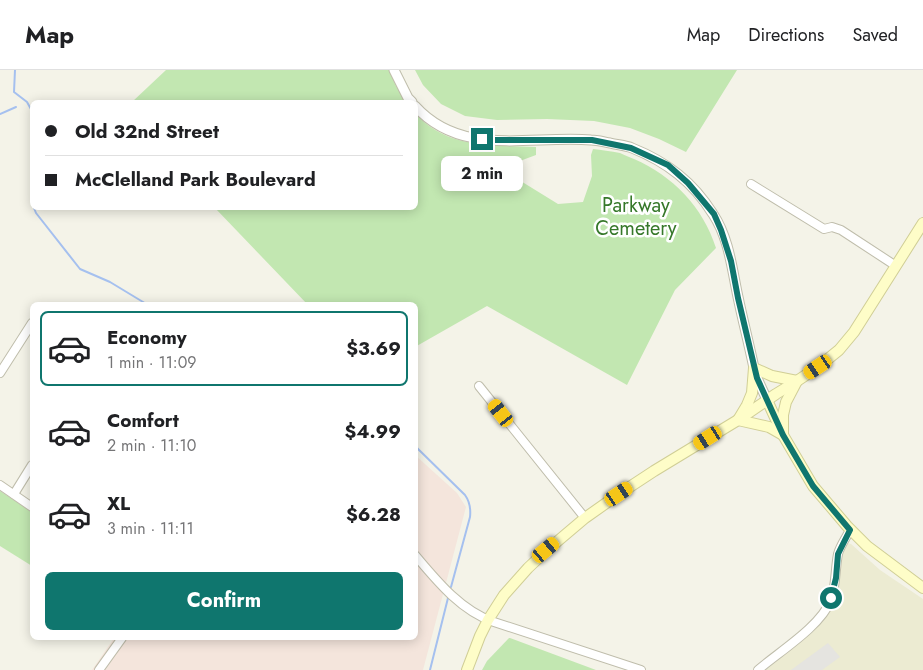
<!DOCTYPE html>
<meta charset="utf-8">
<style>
body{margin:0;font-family:Jost,sans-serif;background:#f2f2f2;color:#202124;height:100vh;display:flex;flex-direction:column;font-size:19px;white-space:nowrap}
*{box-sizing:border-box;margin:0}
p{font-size:16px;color:#757577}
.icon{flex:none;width:28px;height:28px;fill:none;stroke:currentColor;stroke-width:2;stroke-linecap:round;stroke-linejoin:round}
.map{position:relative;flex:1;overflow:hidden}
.panel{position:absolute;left:30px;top:232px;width:388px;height:338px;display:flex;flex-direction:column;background:#fff;border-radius:8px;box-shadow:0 2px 12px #0003}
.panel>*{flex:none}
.hud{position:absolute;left:30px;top:30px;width:388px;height:110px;border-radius:8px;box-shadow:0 2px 12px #0003;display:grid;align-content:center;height:110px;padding:0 15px;background:#fff}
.end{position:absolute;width:22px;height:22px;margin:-11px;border:6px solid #0f766e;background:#fff;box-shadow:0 0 0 2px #fff}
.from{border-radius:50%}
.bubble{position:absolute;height:35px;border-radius:8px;background:#fff;box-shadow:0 2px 12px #0003;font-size:16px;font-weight:700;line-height:35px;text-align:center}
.car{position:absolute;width:15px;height:30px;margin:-15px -8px;border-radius:6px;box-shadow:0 0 4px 1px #0007;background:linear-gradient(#f5c518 24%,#345 0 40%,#f5c518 0 76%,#345 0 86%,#f5c518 0)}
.hud b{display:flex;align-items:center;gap:18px;height:48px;font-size:19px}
.hud b+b{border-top:1px solid #e0e0e0}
.hud i{width:12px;height:12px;background:#202124}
ul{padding:9px 0 0;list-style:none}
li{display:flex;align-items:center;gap:15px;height:75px;margin:0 10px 8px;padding:0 5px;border:2px solid transparent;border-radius:8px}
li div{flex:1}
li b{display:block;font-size:19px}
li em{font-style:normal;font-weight:700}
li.selected{border-color:#0f766e}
li>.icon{width:45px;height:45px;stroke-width:1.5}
.primary-button{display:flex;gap:10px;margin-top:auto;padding:10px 15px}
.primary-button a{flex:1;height:58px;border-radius:8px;background:#0f766e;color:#fff;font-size:20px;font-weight:700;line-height:58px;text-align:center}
header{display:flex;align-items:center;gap:30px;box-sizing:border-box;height:70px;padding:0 25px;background:#fff;border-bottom:1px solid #e0e0e0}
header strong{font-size:24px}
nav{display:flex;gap:28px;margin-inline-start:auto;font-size:18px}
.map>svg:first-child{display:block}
.education{fill:#ecebd2}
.medical{fill:#f4e5dc}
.green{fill:#c2e7b1}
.parking{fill:#e5e4e0}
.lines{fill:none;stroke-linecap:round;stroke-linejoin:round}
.stream{stroke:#a5c0ef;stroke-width:2}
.minor-casing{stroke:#bfbdab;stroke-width:10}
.tertiary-casing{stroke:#bfbdab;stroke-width:11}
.secondary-casing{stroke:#d0ce96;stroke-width:12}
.minor{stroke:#fff;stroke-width:8}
.tertiary{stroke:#fff;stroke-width:9}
.secondary{stroke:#fefdc8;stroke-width:10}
.route{stroke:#0f766e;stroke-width:6}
.labels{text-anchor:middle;stroke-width:5;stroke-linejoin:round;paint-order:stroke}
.park-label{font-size:20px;fill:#36782a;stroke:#fff}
</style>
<header>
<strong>Map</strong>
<nav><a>Map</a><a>Directions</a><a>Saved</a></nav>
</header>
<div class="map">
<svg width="923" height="600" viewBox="0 0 923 600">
<rect width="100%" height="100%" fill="#f4f3e8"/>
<path class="education" d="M 847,473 L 851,474 L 880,500 L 923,529 L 923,600 L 762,600 L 818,555 L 829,542 L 832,536 L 838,516 L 844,478 Z"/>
<path class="medical" d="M 415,385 L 457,423 L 466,437 L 423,600 L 92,600 L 114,568 L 415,568 Z"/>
<g class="green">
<path d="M 166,0 L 389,0 L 396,16 L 406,32 L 132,32 Z"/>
<path d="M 415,0 L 737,0 L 686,82 L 659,69 L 630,58 L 594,51 L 547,49 L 497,50 L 465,46 L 441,34 L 423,15 Z"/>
<path d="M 415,43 C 447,79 492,75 536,77 L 536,85 L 509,95 L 511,105 L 558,134 L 583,132 L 592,106 L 591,85 L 593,79 C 601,80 611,81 620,83 C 624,85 629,87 634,89 C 673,106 703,137 716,178 L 675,220 L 627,315 L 487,236 L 415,277 L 415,235 L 308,235 L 215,138 L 415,138 Z"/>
<path d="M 0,421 L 32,442 L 32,496 L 0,476 Z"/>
<path d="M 509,568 L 510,568 L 596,600 L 482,600 L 487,591 Z"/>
</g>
<path class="parking" d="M 828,573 L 840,587 L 822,600 L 791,600 Z"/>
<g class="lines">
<g class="stream">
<path d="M 15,0 L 14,22 L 27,32 L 32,41"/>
<path d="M 0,44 L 16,37"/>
<path d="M 34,138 L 36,143 L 80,199 L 110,212 L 148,235"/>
<path d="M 415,376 L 465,425 C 470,432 471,438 470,447 L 451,517"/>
<path d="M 430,600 L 448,528"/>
</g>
<g class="minor-casing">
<g id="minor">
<path d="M 751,114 L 824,159 L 832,157 L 841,160 L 896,196"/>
<path d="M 0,303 L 32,253"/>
<path d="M 479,316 L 585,448"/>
<path d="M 0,415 L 32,437"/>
<path d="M 14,424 L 32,395"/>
<path d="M 415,485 C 436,510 461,541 494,552 L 641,600"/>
<path d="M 99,600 L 122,568"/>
<path d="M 758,600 C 780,581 820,557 831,530 C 836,516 835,500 838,484 C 840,476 846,468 850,460"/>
</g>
</g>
<g class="tertiary-casing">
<g id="tertiary">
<path d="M 394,0 L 408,28 L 412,32"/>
<path d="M 415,36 C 462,88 530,65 591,70 C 597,70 604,72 610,73 C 617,75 625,75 632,78 C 667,92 693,112 713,144 C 729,168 732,199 738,227 C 743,251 749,274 754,298 L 757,308 L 767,330"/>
</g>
</g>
<g class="secondary-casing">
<g id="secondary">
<path d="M 754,298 L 772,306 L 797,311 L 786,332 L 783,345 L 783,365 L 769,357 L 738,350 L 747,335 L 752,323 Z"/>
<path d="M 767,330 L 783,365 L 813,416 L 847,456 L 867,476 L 923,518"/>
<path d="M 467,600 L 480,566 L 488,550 L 504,525 L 528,498 L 546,481 L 585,448 L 619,424 L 654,401 L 738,350 L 776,324 L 797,311 L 818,297 L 839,280 L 854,262 L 923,153"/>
</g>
</g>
<use href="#minor" class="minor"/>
<use href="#tertiary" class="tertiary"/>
<use href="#secondary" class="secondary"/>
</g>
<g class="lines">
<path class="route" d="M 482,69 L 495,70 L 592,70 L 631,78 L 668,95 L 688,113 L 714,144 L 721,160 L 731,191 L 738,228 L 757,308 L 783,365 L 813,416 L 850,460 L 838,484 L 836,508 L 831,528"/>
</g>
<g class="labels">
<g class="park-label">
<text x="636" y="142">Parkway<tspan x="636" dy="23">Cemetery</tspan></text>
</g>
</g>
</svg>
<i class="end from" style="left:831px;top:528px"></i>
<i class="end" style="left:482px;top:69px"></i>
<div class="bubble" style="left:441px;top:86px;width:82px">2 min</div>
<i class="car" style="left:818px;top:297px;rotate:236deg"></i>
<i class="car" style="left:501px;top:343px;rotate:322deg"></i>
<i class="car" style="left:708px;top:368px;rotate:238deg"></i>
<i class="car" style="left:619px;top:424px;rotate:56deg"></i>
<i class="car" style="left:546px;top:480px;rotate:50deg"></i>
<div class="hud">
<b><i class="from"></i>Old 32nd Street</b>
<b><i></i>McClelland Park Boulevard</b>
</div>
<section class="panel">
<ul>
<li class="selected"><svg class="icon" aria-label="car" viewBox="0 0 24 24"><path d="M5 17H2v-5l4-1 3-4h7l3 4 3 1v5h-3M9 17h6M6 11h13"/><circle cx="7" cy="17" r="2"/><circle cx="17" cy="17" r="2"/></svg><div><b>Economy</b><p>1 min · 11:09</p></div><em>$3.69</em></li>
<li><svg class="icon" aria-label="car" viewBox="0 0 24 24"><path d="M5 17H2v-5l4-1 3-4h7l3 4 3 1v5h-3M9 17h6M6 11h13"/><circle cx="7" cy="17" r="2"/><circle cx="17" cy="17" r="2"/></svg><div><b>Comfort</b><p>2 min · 11:10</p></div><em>$4.99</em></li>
<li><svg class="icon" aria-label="car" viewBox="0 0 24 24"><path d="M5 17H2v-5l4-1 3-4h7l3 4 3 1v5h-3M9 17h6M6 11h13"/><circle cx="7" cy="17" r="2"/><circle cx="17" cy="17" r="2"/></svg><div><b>XL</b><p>3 min · 11:11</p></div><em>$6.28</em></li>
</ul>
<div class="primary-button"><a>Confirm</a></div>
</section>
</div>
